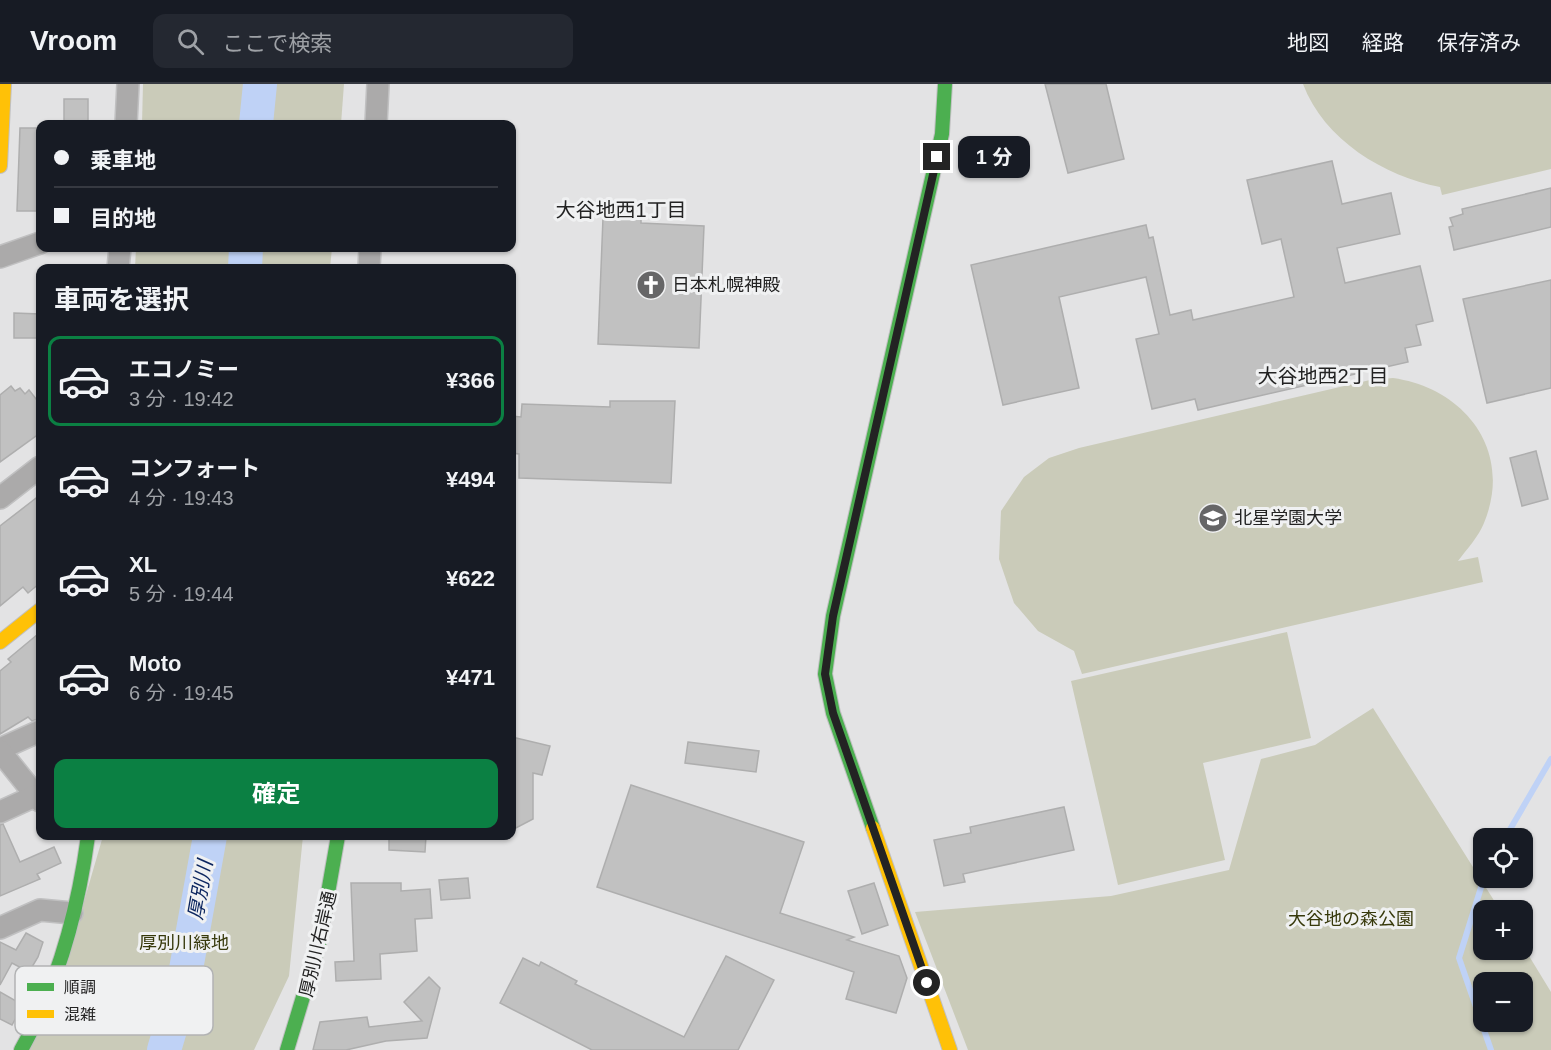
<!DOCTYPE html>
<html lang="ja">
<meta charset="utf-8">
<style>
body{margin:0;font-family:Helvetica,"Noto Sans JP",sans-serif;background:#242831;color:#f1f3f6;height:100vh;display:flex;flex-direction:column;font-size:22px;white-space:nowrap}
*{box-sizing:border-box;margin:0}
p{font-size:20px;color:#9ea1a6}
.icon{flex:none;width:33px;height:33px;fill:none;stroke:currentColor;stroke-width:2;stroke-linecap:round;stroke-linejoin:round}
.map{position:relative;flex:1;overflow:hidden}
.details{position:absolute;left:36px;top:180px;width:480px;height:576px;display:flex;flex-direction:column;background:#171b24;border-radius:12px;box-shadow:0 2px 4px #0004}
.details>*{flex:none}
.banner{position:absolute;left:36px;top:36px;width:480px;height:132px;border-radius:12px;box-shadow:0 2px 4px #0004;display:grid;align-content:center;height:132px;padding:0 18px;background:#171b24}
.fabs{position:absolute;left:1473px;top:744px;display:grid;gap:12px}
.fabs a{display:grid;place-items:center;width:60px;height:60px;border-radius:12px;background:#171b24;box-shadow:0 2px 4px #0004;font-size:30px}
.end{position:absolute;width:27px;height:27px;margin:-14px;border:8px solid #232323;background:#fff;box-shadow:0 0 0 3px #fff}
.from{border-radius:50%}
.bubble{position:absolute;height:42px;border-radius:12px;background:#171b24;box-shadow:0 2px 4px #0004;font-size:20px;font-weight:700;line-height:42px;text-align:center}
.banner b{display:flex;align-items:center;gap:21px;height:57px;font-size:22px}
.banner b+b{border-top:2px solid #363941}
.banner i{width:15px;height:15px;background:#f1f3f6}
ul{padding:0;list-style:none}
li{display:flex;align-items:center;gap:18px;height:90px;margin:0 12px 9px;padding:0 6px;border:3px solid transparent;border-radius:12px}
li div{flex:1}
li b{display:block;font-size:22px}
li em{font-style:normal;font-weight:700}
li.active{border-color:#0b8043}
li>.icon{width:54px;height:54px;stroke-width:1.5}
h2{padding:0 18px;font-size:27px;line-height:72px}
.primary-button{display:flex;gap:12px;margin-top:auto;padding:12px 18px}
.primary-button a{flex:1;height:69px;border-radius:12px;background:#0b8043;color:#fff;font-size:24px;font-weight:700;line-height:69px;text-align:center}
header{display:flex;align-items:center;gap:36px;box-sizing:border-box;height:84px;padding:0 30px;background:#171b24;border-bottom:2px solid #363941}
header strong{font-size:28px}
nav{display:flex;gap:33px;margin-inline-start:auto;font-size:21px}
.search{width:420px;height:54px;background:#242831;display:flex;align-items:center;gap:15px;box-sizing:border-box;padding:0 21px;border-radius:12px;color:#9ea1a6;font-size:22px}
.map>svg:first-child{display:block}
.green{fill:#cacbb9;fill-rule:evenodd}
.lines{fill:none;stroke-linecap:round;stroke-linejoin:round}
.stream{stroke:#bfd2f6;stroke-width:6}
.river{stroke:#bfd2f6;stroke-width:34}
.building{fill:#c1c1c1;stroke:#aeaeae;stroke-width:1.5}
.street-casing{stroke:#c0c0c1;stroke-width:24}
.fast-casing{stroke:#c0c0c1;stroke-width:16}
.slow-casing{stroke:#c0c0c1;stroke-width:16}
.street{stroke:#abaaaa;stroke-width:21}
.fast{stroke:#4caf50;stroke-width:14}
.slow{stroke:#ffc107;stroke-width:14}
.route{stroke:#232323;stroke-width:8}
.labels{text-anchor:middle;stroke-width:6;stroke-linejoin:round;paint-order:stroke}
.poi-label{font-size:18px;fill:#232323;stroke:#f0f1f2;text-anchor:start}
.park-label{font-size:18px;fill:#37390b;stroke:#f0f1f2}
.street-label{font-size:18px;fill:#232323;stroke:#f0f1f2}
.neighbourhood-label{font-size:20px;fill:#232323;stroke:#f0f1f2}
.water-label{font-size:20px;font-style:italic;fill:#0b255f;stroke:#f0f1f2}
.key{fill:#f0f1f2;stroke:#b2b3b4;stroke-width:1.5}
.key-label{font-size:16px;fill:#232323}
</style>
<header>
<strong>Vroom</strong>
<div class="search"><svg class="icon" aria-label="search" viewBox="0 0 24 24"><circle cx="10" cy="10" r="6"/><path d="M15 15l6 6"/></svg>ここで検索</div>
<nav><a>地図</a><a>経路</a><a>保存済み</a></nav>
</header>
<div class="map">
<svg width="1551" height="966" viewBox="0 0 1551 966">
<rect width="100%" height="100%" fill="#e3e3e4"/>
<g class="green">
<path d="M 143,0 L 344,0 L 341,40 L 142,40 Z"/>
<path d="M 1303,0 L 1551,0 L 1551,85 L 1442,111 L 1440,103 C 1384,92 1324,56 1303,0 Z"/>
<path d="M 136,164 L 332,164 L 330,184 L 135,184 Z"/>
<path d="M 1393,294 C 1464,304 1514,366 1484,439 C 1479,452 1467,465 1458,477 L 1478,473 L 1483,498 L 1082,590 L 1074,567 L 1038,547 L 1014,519 L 999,475 L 1001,427 L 1024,393 L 1049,374 L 1079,364 L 1370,296 Z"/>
<path d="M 1287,548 L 1311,654 L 1203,679 L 1225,776 L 1118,801 L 1071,597 Z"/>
<path d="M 1373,624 L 1500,826 L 1484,826 L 1484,866 L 1522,866 L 1523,862 L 1551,908 L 1551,966 L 968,966 L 915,828 L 1111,812 L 1229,786 L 1261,675 L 1315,661 ZM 1484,898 L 1522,898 L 1522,938 L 1484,938 Z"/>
<path d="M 103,752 L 303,752 L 289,892 L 254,966 L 26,966 L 55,917 Z"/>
</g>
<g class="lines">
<g class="stream">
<path d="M 1505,754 L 1551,675"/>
<path d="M 1484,794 L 1459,874 L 1491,966"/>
</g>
<g class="river">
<path d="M 256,40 L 260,0"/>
<path d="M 245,184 L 246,164"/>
<path d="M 164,966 L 183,902 L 210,752"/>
</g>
</g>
<g class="building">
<path d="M 1045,0 L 1106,0 L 1124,75 L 1068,89 Z"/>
<rect x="64" y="15" width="24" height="25"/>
<path d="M 20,44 L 40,44 L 40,127 L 17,127 Z"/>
<path d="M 1332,77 L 1342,120 L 1391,109 L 1400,150 L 1337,164 L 1345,199 L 1420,182 L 1433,237 L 1416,241 L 1421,261 L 1405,264 L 1408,278 L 1198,326 L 1195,315 L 1152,325 L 1136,255 L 1159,250 L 1146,193 L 1059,213 L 1079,304 L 1003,321 L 971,181 L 1146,141 L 1149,154 L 1153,153 L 1170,231 L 1191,226 L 1193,236 L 1294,213 L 1281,155 L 1262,160 L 1247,96 Z"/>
<path d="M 1551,104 L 1551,143 L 1454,166 L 1449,143 L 1453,142 L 1450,134 L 1463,130 L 1462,125 Z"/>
<path d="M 603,134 L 641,135 L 641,139 L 704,142 L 699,264 L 598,260 Z"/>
<path d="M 1551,196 L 1551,304 L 1487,319 L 1463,215 Z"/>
<path d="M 14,229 L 40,230 L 40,254 L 14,254 Z"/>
<path d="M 11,302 L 15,307 L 20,304 L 25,310 L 29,306 L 40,320 L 40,349 L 0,378 L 0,311 Z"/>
<path d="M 610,317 L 675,317 L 671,399 L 519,394 L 519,370 L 512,369 L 512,332 L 521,333 L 522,320 L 610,323 Z"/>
<path d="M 1536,367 L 1548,415 L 1522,422 L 1510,374 Z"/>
<path d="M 40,411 L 40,499 L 28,509 L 23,503 L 0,522 L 0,442 Z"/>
<path d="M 38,550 L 40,553 L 40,634 L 32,637 L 28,633 L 0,650 L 0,587 L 11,578 L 8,575 Z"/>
<path d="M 512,653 L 550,662 L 542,691 L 533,689 L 533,735 L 512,746 Z"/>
<path d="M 688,658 L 759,667 L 756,688 L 685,679 Z"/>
<path d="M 631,701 L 804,758 L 780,829 L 854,853 L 847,856 L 899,872 L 907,894 L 896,929 L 846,915 L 854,888 L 597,803 Z"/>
<path d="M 1064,723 L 1074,766 L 963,790 L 965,798 L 944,802 L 934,756 L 971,749 L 970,743 Z"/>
<path d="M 3,740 L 20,778 L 54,763 L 61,779 L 37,790 L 40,795 L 0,812 L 0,741 Z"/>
<path d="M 389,752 L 426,752 L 425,768 L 389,766 Z"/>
<path d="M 468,794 L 470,814 L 441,816 L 439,796 Z"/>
<path d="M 351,799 L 401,799 L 401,807 L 430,805 L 432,834 L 415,835 L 417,867 L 380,870 L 381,895 L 336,897 L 335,878 L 354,877 Z"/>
<path d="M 874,799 L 888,841 L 862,850 L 848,807 Z"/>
<path d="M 26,849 L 43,858 L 38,873 L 29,888 L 12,879 L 0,901 L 0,858 L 16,866 Z"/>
<path d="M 726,872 L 774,896 L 738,966 L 592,966 L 500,919 L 523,874 L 539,882 L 541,878 L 577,897 L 575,900 L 684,953 Z"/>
<path d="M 429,893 L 440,904 L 427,954 L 386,957 L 346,966 L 313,966 L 320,938 L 367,933 L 369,943 L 422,937 L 404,918 Z"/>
<path d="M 0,908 L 23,921 L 12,941 L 0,935 Z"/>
</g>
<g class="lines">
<g class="street-casing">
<g id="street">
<path d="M 126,40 L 128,0"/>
<path d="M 376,40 L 378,0"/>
<path d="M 0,173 L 40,159"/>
<path d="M 118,184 L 120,164"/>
<path d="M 369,184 L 370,164"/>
<path d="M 0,414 L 40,383"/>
<path d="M 0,665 L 40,647"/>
<path d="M 0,667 L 40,717"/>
<path d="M 0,728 L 35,712"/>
<path d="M 0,844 L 40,826 L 72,829"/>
</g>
</g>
<g class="fast-casing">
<g id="fast">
<path d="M 873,744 L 833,629 L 825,590 L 833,532 L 942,50 L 945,0"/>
<path d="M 21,966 C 58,901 78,826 88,752"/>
<path d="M 287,966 L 319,860 L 338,752"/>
</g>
</g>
<g class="slow-casing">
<g id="slow">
<path d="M 0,82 L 4,0"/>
<path d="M 0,558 L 40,526"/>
<path d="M 873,744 L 950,966"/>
</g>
</g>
<use href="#street" class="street"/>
<use href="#fast" class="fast"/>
<use href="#slow" class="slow"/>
</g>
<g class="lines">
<path class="route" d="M 927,899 L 833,629 L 825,590 L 833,532 L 937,73"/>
</g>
<defs>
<g id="church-disc" transform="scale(1.5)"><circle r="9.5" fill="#666667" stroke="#f0f1f2"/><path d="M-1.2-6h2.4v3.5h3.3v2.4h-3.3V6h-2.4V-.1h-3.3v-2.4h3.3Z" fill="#fff"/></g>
<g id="university-disc" transform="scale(1.5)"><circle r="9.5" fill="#666667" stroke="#f0f1f2"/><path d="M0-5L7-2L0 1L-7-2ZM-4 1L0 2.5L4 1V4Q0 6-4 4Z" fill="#fff"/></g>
</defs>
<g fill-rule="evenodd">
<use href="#church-disc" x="651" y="201"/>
<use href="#university-disc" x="1213" y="434"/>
</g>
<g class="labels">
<g class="poi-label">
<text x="672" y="207">日本札幌神殿</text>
<text x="1234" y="440">北星学園大学</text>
</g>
<g class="park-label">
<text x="1351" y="841">大谷地の森公園</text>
<text x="184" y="865">厚別川緑地</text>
</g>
<g class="street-label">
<text transform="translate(318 860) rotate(-77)" y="6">厚別川右岸通</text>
</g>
<g class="neighbourhood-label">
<text x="621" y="133">大谷地西1丁目</text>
<text x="1323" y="299">大谷地西2丁目</text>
</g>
<g class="water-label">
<text transform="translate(200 806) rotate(-80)" y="7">厚別川</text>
</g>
</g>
<rect x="15" y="882" width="198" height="69" rx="9" class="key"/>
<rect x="27" y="899" width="27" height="8" fill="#4caf50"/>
<rect x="27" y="926" width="27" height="8" fill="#ffc107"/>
<g class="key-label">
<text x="64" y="909">順調</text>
<text x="64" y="936">混雑</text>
</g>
</svg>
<div class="fabs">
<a><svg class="icon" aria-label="locate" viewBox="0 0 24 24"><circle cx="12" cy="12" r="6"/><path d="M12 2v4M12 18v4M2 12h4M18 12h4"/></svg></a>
<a>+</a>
<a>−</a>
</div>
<i class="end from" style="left:927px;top:899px"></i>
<i class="end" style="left:937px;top:73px"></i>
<div class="bubble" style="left:958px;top:52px;width:72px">1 分</div>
<div class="banner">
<b><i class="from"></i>乗車地</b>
<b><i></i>目的地</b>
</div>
<section class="details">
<h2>車両を選択</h2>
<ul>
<li class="active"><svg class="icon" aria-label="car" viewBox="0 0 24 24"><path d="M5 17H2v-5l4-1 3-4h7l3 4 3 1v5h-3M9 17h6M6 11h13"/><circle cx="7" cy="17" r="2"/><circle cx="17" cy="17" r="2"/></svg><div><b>エコノミー</b><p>3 分 · 19:42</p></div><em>¥366</em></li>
<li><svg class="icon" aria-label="car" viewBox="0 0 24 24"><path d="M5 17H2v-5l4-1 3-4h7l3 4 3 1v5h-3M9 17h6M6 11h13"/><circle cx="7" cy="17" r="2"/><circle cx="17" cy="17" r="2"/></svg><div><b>コンフォート</b><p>4 分 · 19:43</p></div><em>¥494</em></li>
<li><svg class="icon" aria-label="car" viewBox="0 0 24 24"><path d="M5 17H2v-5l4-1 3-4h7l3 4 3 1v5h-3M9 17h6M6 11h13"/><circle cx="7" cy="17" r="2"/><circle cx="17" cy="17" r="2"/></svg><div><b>XL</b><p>5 分 · 19:44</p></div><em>¥622</em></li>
<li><svg class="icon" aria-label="car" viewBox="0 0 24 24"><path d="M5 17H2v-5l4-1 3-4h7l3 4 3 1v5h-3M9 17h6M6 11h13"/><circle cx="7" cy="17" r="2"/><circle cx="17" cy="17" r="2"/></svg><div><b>Moto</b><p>6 分 · 19:45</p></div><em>¥471</em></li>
</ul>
<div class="primary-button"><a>確定</a></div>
</section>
</div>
